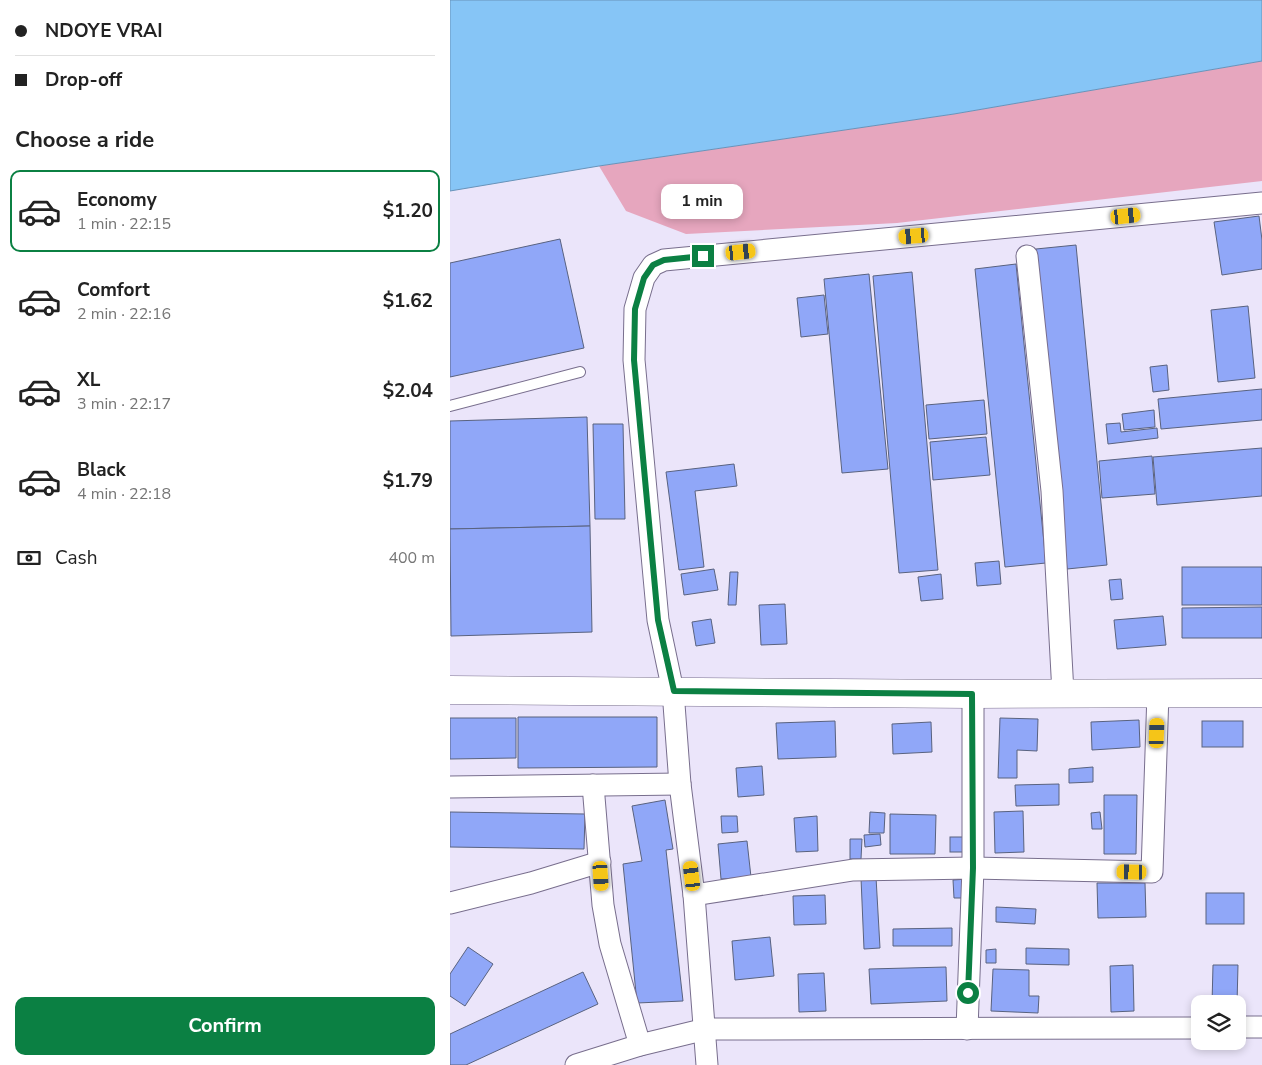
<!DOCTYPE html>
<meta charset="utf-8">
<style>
body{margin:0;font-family:"Nunito Sans",sans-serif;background:#f6f6f6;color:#222;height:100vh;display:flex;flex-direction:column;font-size:19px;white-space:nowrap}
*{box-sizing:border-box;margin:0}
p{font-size:16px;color:#767676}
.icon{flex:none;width:28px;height:28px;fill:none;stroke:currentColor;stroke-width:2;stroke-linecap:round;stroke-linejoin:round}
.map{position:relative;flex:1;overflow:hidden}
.panel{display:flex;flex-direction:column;background:#fff;width:450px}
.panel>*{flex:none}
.banner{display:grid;align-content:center;height:110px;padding:0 15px;background:#fff}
.tools{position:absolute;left:741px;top:995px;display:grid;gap:10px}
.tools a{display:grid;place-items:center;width:55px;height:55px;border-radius:10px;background:#fff;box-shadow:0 2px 8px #0003;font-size:25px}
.end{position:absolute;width:22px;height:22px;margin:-11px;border:6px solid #0b8043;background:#fff;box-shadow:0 0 0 2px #fff}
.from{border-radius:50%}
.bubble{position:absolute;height:35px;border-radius:10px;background:#fff;box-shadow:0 2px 8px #0003;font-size:16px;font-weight:700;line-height:35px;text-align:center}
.car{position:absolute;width:15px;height:30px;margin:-15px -8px;border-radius:6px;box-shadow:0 0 4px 1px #0007;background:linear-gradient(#f5c518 24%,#345 0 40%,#f5c518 0 76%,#345 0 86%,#f5c518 0)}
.banner b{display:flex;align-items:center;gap:18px;height:48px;font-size:19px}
.banner b+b{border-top:1px solid #e0e0e0}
.banner i{width:12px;height:12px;background:#222}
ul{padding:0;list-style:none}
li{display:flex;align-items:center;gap:15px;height:82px;margin:0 10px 8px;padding:0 5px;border:2px solid transparent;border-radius:10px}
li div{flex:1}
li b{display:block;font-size:19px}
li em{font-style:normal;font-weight:700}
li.on{border-color:#0b8043}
li>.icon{width:45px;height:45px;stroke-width:1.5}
h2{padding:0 15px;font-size:22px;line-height:60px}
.pay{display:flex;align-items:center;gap:12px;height:55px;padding:0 15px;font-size:19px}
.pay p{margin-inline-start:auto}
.action{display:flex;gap:10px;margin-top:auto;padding:10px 15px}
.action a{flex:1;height:58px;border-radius:10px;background:#0b8043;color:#fff;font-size:20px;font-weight:700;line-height:58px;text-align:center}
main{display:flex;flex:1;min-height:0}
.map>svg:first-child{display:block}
.green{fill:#e6a6be}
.water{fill:#86c5f6;stroke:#6893b9}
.building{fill:#90a7f8;stroke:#59627f}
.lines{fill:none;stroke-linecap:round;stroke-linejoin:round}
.service-casing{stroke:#786e8d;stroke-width:12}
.minor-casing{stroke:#786e8d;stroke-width:23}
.primary-casing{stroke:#786e8d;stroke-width:29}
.service{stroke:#fff;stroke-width:10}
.minor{stroke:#fff;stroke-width:21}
.primary{stroke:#fff;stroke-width:28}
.route{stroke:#0b8043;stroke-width:6}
</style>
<main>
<section class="panel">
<div class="banner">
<b><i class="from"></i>NDOYE VRAI</b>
<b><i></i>Drop-off</b>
</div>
<h2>Choose a ride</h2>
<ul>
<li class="on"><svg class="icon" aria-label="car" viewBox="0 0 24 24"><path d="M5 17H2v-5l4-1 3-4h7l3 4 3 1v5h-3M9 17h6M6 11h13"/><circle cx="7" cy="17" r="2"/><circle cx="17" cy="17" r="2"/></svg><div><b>Economy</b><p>1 min · 22:15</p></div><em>$1.20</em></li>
<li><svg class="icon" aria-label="car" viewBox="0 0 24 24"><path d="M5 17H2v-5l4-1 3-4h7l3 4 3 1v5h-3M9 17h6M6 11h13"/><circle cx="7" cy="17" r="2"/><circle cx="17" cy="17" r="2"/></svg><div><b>Comfort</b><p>2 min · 22:16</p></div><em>$1.62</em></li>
<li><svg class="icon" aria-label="car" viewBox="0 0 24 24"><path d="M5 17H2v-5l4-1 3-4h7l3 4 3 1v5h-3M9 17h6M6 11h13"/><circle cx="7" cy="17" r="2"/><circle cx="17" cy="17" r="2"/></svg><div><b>XL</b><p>3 min · 22:17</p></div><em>$2.04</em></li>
<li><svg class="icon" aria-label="car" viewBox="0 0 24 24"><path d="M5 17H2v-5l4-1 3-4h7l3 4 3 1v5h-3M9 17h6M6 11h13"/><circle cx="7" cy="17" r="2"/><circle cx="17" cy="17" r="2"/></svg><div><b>Black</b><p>4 min · 22:18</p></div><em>$1.79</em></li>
</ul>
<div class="pay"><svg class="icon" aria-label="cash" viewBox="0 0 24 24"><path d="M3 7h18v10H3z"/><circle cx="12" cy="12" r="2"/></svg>Cash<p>400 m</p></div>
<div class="action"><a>Confirm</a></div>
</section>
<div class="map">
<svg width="812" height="1065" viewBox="0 0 812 1065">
<rect width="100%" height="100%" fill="#ebe5fa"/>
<path class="green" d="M 812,61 L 812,181 L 447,223 L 236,234 L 176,211 L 149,166 L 504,114 Z"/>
<path class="water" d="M 0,0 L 812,0 L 812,61 L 504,114 L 149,166 L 0,191 Z"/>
<g class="building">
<path d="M 809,216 L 812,240 L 812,269 L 772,275 L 764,222 Z"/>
<path d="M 110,239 L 134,348 L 0,377 L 0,263 Z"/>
<path d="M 626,245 L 657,565 L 617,569 L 586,249 Z"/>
<path d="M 566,264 L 596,563 L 555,567 L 525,269 Z"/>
<path d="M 462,272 L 488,570 L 449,573 L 423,276 Z"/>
<path d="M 419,274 L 438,469 L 392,473 L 374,279 Z"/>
<path d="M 374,295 L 378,334 L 351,337 L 347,298 Z"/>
<path d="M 798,306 L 805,378 L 768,382 L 761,310 Z"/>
<path d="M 717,365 L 719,390 L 703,392 L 700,367 Z"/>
<path d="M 812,389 L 812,420 L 711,429 L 708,399 Z"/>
<path d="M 534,400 L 537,434 L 479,439 L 476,405 Z"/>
<path d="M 704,410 L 705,427 L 674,430 L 672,414 Z"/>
<path d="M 137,417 L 140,526 L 0,529 L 0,421 Z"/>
<path d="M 670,423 L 671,432 L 707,428 L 708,438 L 658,444 L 656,424 Z"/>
<path d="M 143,424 L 173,424 L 175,519 L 145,519 Z"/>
<path d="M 536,437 L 540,475 L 483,480 L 480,442 Z"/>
<path d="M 812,448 L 812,496 L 707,505 L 703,457 Z"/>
<path d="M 702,456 L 705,494 L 652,498 L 649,461 Z"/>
<path d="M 284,464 L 287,486 L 245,491 L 254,567 L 229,570 L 216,472 Z"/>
<path d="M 140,526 L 142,632 L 1,636 L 0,529 Z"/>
<path d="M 549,561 L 551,584 L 527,586 L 525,563 Z"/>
<rect x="732" y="567" width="80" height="38"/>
<path d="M 264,569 L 268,590 L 234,595 L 231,574 Z"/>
<path d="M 280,572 L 288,572 L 286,605 L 278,605 Z"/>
<path d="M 491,574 L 493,599 L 471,601 L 468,577 Z"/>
<path d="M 671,579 L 673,599 L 661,600 L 659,580 Z"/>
<path d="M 335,604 L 337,644 L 311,645 L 309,605 Z"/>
<path d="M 812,607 L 812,638 L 732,638 L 732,608 Z"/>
<path d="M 713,616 L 716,645 L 667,649 L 664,620 Z"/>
<path d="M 261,619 L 265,643 L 246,646 L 242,622 Z"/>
<path d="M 68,717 L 207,717 L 207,767 L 68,768 Z"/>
<path d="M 0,718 L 66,718 L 66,758 L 0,759 Z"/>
<path d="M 550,718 L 588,719 L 587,751 L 567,750 L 567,778 L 548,778 Z"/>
<path d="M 689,720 L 690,747 L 642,750 L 641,722 Z"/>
<path d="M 385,721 L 386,757 L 328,759 L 326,723 Z"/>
<rect x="752" y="721" width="41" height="26"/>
<path d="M 481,722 L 482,752 L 443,754 L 442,724 Z"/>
<path d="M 312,766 L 314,795 L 288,797 L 286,768 Z"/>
<path d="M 643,767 L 643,782 L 619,783 L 619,769 Z"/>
<path d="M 609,784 L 609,805 L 566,806 L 565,785 Z"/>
<path d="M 654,795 L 687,795 L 686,854 L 654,854 Z"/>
<path d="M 215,800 L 223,849 L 216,850 L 233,1001 L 187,1003 L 173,864 L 192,861 L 182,806 Z"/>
<path d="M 573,811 L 574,852 L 545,853 L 544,812 Z"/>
<path d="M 0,812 L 135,814 L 134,849 L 0,847 Z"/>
<path d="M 420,812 L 435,813 L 434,833 L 419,833 Z"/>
<path d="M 650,812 L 652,829 L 642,829 L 641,813 Z"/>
<path d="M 440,814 L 486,815 L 485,854 L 440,854 Z"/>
<path d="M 271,816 L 287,816 L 288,832 L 272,833 Z"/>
<path d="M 367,816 L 368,851 L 346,852 L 344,818 Z"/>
<path d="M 430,834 L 431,845 L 415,847 L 414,835 Z"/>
<rect x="500" y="837" width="19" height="15"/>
<path d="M 400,839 L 412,839 L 411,859 L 400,859 Z"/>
<path d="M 297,841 L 301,877 L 271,879 L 268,844 Z"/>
<path d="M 426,877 L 430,948 L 414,949 L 411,878 Z"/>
<path d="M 518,879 L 519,898 L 504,898 L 503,880 Z"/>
<path d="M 647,883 L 695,883 L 696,917 L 648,918 Z"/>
<rect x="756" y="893" width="38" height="31"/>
<path d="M 375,895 L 376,924 L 344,925 L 343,896 Z"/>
<path d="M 546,907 L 586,909 L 585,924 L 546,922 Z"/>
<path d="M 502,928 L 502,946 L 443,946 L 443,929 Z"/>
<path d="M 320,937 L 324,976 L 285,980 L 282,941 Z"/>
<path d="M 18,947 L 43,964 L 15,1006 L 0,996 L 0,974 Z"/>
<path d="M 576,948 L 619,949 L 619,965 L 576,964 Z"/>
<path d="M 546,949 L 546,963 L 536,963 L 536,950 Z"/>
<path d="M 683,965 L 684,1011 L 661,1012 L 660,966 Z"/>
<path d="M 763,965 L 788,965 L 787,1004 L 762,1004 Z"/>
<path d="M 496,967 L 497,1001 L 421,1004 L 419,969 Z"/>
<path d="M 543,969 L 579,970 L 579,996 L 589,996 L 588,1013 L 541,1011 Z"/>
<path d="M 133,972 L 148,1004 L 16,1065 L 0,1065 L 0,1034 Z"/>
<path d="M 374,973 L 376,1011 L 349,1012 L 348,974 Z"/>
</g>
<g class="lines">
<g class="service-casing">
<path id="service" d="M 0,406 L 130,372"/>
</g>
<g class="minor-casing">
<g id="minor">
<path d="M 577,256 L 602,491 L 613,693"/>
<path d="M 143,785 L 153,905 L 160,944 L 190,1045"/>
<path d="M 0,787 L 230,784"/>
<path d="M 244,895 L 403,870 L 523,868 L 702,872 L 708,693"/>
<path d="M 0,903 L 81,883 L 150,862"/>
<path d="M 788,1027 L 812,1027"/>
<path d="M 517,1029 L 523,868 L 523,694"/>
<path d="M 126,1065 L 190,1045 L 256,1029 L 750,1028"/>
<path d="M 257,1065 L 244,895 L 230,784 L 223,691 L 208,620 L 184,360 L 185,309 L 194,278 L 203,265 L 214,260 L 812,203"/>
</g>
</g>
<g class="primary-casing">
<path id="primary" d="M 0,690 L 523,694 L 812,693"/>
</g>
<use href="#service" class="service"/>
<use href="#minor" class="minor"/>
<use href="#primary" class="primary"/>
</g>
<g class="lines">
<path class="route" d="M 253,256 L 214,260 L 203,265 L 194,278 L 185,309 L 184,360 L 208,620 L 224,691 L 522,694 L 523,868 L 518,993"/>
</g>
</svg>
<div class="tools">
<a><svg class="icon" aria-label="layers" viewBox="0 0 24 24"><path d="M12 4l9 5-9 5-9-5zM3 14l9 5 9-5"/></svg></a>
</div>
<i class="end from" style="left:518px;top:993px"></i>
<i class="end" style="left:253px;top:256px"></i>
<div class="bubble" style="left:211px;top:184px;width:82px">1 min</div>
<i class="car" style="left:676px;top:216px;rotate:84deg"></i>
<i class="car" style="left:464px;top:236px;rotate:265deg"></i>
<i class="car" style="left:291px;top:252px;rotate:84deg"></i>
<i class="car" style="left:707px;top:733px;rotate:2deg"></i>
<i class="car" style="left:682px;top:872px;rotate:271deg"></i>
<i class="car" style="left:151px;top:876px;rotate:176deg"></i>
<i class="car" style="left:242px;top:876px;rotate:353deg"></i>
</div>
</main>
